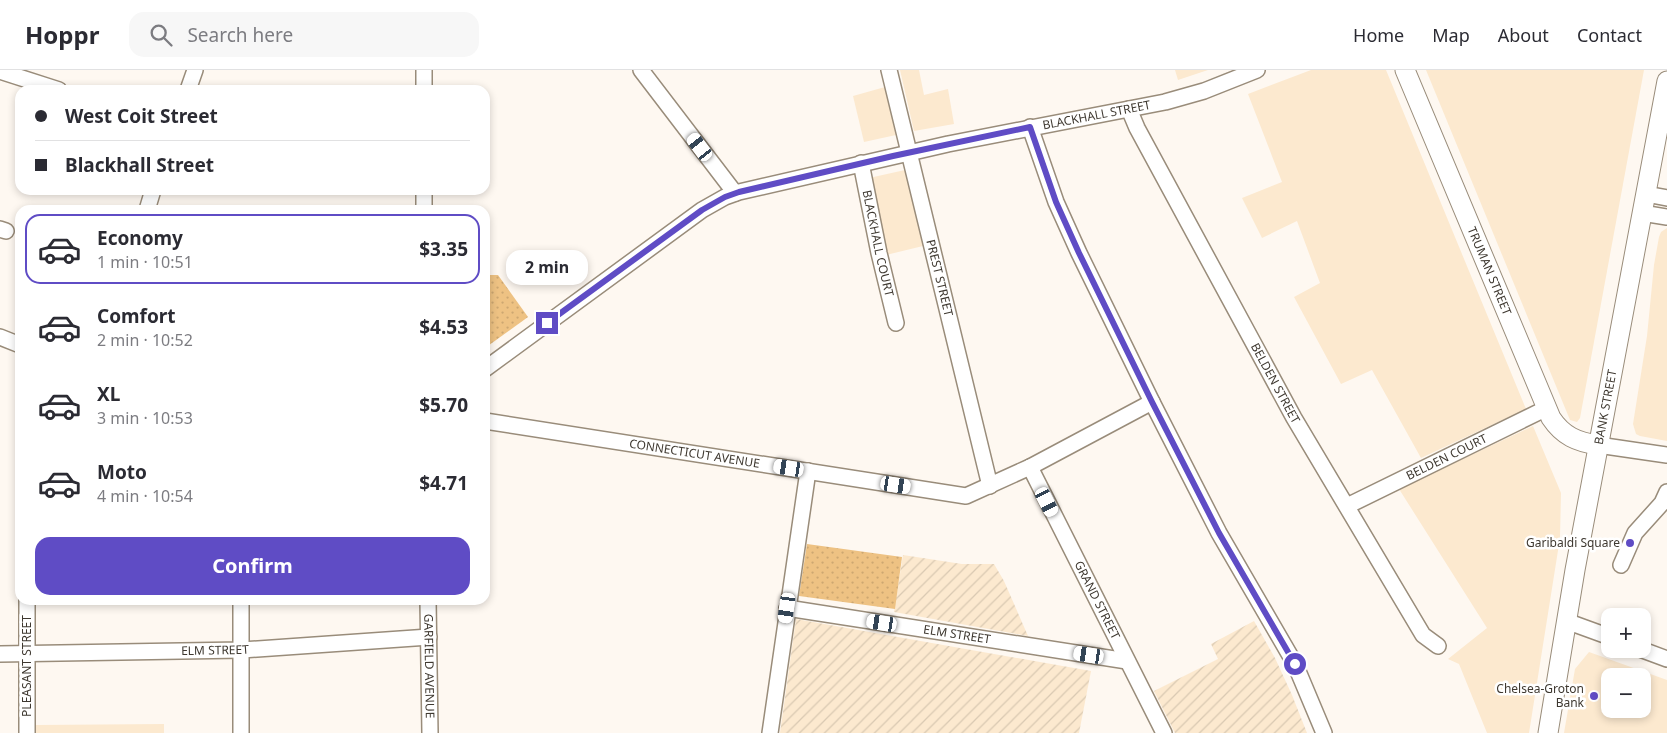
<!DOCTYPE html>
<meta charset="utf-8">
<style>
body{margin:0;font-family:"Noto Sans",sans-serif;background:#f7f7f7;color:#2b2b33;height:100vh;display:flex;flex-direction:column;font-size:19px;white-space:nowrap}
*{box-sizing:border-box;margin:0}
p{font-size:16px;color:#7c7c81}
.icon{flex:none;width:28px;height:28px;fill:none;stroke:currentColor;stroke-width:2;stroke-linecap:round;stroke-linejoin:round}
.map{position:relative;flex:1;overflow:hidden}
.panel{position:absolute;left:15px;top:135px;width:475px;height:400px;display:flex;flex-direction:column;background:#fff;border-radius:15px;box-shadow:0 2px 8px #0003}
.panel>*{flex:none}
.top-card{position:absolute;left:15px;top:15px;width:475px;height:110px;border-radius:15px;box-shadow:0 2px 8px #0003;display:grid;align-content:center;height:110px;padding:0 20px;background:#fff}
.fabs{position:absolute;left:1601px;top:538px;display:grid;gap:10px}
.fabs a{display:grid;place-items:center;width:50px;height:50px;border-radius:10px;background:#fff;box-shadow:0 2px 8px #0003;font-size:25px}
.end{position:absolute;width:22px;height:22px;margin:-11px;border:6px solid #5f4cc5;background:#fff;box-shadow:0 0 0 2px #fff}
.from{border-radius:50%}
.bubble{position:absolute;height:35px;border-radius:15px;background:#fff;box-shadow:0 2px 8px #0003;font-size:16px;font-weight:700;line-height:35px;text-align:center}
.car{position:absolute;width:15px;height:30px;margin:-15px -8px;border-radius:6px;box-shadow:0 0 4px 1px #0007;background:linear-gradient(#fff 24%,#345 0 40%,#fff 0 76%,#345 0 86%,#fff 0)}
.top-card b{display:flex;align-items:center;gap:18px;height:48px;font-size:19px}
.top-card b+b{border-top:1px solid #e1e1e2}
.top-card i{width:12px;height:12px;background:#2b2b33}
ul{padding:9px 0 0;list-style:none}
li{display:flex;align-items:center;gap:15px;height:70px;margin:0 10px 8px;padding:0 10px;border:2px solid transparent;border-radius:15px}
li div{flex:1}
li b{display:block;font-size:19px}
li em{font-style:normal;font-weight:700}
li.current{border-color:#5f4cc5}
li>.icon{width:45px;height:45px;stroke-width:1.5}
.primary-button{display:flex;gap:10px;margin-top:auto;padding:10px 20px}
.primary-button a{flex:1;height:58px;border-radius:15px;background:#5f4cc5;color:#fff;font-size:20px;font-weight:700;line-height:58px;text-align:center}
header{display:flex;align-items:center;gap:30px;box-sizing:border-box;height:70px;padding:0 25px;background:#fff;border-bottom:1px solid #e1e1e2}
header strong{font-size:24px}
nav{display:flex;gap:28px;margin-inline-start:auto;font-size:18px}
.search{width:350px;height:45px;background:#f7f7f7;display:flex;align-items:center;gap:12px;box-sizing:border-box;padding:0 18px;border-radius:15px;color:#7c7c81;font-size:19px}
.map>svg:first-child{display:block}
.built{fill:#fce9cf;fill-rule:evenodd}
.industrial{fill:url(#industrial-furrows)}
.grass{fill:url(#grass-dots)}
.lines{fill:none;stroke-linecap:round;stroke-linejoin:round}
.minor-casing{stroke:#998c7a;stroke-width:18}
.major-casing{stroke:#998c7a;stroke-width:21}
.minor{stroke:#fff;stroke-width:15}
.major{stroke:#fff;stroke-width:19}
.route{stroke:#5f4cc5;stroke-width:6}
.poi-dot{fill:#5f4cc5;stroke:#fff;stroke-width:2}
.labels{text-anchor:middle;stroke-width:5;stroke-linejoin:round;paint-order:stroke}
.street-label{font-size:12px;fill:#3e3830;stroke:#fff}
.poi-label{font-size:12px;fill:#3e3830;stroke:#fff;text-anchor:end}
</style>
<header>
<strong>Hoppr</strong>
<div class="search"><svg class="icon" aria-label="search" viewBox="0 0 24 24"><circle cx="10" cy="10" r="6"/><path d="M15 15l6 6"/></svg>Search here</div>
<nav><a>Home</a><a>Map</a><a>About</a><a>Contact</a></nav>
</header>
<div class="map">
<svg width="1667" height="663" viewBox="0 0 1667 663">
<defs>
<pattern id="industrial-furrows" width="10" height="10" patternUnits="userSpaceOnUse" patternTransform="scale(1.25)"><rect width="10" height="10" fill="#fce9cf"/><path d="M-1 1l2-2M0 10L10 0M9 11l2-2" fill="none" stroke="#d9c9b2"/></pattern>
<pattern id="grass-dots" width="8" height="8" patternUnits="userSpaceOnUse" patternTransform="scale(1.25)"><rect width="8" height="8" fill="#eec283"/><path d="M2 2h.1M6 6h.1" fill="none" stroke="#cda771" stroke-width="1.8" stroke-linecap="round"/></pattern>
</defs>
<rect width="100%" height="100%" fill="#fef8f1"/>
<g class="built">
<path d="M 900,0 L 919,0 L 924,25 L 948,19 L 954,54 L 914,61 Z"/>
<path d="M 1175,0 L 1208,0 L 1178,10 Z"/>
<path d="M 1311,0 L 1386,0 L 1526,339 L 1421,388 L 1372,300 L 1341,314 L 1294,227 L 1320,213 L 1297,151 L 1262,168 L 1242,128 L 1282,112 L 1248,24 Z"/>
<path d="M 1426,0 L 1644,0 L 1580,348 L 1577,352 L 1570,350 Z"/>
<path d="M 885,17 L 896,65 L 864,72 L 853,26 Z"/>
<path d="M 905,100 L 923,176 L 886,185 L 869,108 Z"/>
<path d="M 1667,158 L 1667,371 L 1640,366 L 1636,364 L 1633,354 L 1647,266 L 1654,195 L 1659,167 L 1661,162 Z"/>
<path d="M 1533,356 L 1561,423 L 1560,468 L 1529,663 L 1487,663 L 1459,594 L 1448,589 L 1487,558 L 1399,419 Z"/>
<path d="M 1589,582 L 1667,610 L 1667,663 L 1564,663 L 1575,599 ZM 1610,606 L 1642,606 L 1642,639 L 1610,639 Z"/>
<path d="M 164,654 L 164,663 L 36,663 L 36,655 Z"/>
</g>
<g class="industrial">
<path d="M 903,485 L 962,494 L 994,494 L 1004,511 L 1028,566 L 894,542 Z"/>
<path d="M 796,549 L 1091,601 L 1079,663 L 780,663 Z"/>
<path d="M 1254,551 L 1275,588 L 1292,625 L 1307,663 L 1175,663 L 1154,621 L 1218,589 L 1211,574 Z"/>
</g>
<g class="grass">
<path d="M 485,205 L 498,205 L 528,247 L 485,278 Z"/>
<path d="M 807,474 L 902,487 L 895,539 L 799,526 Z"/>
</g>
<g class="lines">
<g class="minor-casing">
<g id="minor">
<path d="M 424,0 L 424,20"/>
<path d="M 641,0 L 735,123"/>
<path id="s1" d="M 889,0 L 990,416"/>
<path d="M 0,1 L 59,20"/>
<path d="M 188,20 L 195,0"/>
<path id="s2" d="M 1129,39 L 1137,58 L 1294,348 L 1423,565 L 1438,576"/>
<path d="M 1030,57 L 1056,132 L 1079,183 L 1152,332 L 1219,463 L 1295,594 L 1324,663"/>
<path id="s3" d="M 861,93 L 879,183 L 896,253"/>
<path d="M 424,120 L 424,140"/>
<path d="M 1646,124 L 1667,128"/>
<path d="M 147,140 L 153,120"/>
<path d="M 1642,143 L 1667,147"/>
<path d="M 0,159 L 6,161"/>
<path d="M 0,267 L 20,275"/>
<path id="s4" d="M 485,299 L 702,140 L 725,127 L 739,122 L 948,74 L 1165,32 L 1204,21 L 1257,0"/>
<path id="s5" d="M 485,351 L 966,426 L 1030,397 L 1152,332"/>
<path d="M 1598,375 L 1667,385"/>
<path id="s6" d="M 1030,397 L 1164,663"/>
<path id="s7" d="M 1347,436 L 1547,338"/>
<path d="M 1621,495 L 1635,463 L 1662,433 L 1667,422"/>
<path d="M 241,530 L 241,663"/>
<path id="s8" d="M 428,530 L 430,663"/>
<path id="s9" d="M 787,538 L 1127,591"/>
<path d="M 1566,551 L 1610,567"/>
<path d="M 1640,579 L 1667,589"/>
<path id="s10" d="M 0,584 L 242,580 L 429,567"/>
<path d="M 27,663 L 27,530"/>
<path d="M 770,663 L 808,401"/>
</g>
</g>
<g class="major-casing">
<g id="major">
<path id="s11" d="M 1405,0 L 1551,348 C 1563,366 1577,372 1598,375"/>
<path id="s12" d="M 1548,663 L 1575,500 L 1667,11"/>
</g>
</g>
<use href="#minor" class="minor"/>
<use href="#major" class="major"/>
</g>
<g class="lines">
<path class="route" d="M 547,253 L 702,140 L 725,127 L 739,122 L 893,86 L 1030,57 L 1056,132 L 1079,183 L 1152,332 L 1219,463 L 1295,594"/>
</g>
<g class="poi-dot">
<circle cx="1630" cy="473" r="5"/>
<circle cx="1594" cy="626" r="5"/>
</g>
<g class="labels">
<g class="street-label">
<text dy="4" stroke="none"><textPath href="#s4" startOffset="676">BLACKHALL STREET</textPath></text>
<text dy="4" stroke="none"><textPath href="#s3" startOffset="82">BLACKHALL COURT</textPath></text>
<text dy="4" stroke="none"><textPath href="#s11" startOffset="218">TRUMAN STREET</textPath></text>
<text dy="4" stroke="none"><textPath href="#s1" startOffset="214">PREST STREET</textPath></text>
<text dy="4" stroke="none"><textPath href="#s2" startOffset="311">BELDEN STREET</textPath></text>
<text dy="4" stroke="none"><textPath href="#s12" startOffset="331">BANK STREET</textPath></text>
<text dy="4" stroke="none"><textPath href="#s5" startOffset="212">CONNECTICUT AVENUE</textPath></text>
<text dy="4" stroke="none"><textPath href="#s7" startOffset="111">BELDEN COURT</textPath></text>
<text dy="4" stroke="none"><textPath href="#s6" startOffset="149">GRAND STREET</textPath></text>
<text dy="4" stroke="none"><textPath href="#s9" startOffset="172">ELM STREET</textPath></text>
<text dy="4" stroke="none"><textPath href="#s10" startOffset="215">ELM STREET</textPath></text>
<text transform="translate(27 596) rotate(-90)" y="4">PLEASANT STREET</text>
<text dy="4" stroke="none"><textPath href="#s8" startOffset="66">GARFIELD AVENUE</textPath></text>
</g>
<g class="poi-label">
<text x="1620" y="477">Garibaldi Square</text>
<text x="1584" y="623">Chelsea-Groton<tspan x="1584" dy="14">Bank</tspan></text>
</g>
</g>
</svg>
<div class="fabs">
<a>+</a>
<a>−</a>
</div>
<i class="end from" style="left:1295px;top:594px"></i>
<i class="end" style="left:547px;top:253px"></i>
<div class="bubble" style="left:506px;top:180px;width:82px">2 min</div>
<i class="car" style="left:700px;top:77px;rotate:323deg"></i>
<i class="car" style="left:789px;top:398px;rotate:279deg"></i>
<i class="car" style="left:896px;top:415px;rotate:99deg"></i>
<i class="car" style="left:1047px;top:432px;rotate:153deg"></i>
<i class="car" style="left:787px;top:538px;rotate:188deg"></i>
<i class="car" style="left:882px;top:553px;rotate:279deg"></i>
<i class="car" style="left:1089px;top:585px;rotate:279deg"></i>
<div class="top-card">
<b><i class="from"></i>West Coit Street</b>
<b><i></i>Blackhall Street</b>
</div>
<section class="panel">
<ul>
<li class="current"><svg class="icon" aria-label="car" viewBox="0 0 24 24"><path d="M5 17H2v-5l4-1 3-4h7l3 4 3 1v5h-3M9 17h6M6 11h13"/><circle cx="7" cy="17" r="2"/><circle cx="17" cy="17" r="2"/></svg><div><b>Economy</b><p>1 min · 10:51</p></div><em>$3.35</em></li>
<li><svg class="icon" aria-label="car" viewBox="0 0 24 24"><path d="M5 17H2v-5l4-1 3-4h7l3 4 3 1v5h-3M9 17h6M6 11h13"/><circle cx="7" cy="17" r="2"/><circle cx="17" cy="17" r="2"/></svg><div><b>Comfort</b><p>2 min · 10:52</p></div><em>$4.53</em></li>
<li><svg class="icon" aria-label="car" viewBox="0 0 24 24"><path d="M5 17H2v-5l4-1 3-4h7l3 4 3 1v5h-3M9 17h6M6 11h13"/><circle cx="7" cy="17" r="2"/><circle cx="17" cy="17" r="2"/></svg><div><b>XL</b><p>3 min · 10:53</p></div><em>$5.70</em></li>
<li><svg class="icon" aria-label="car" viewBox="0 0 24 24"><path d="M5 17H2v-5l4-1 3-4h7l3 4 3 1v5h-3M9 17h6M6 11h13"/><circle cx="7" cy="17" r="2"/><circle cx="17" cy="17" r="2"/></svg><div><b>Moto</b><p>4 min · 10:54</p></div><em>$4.71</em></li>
</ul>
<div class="primary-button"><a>Confirm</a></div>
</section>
</div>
